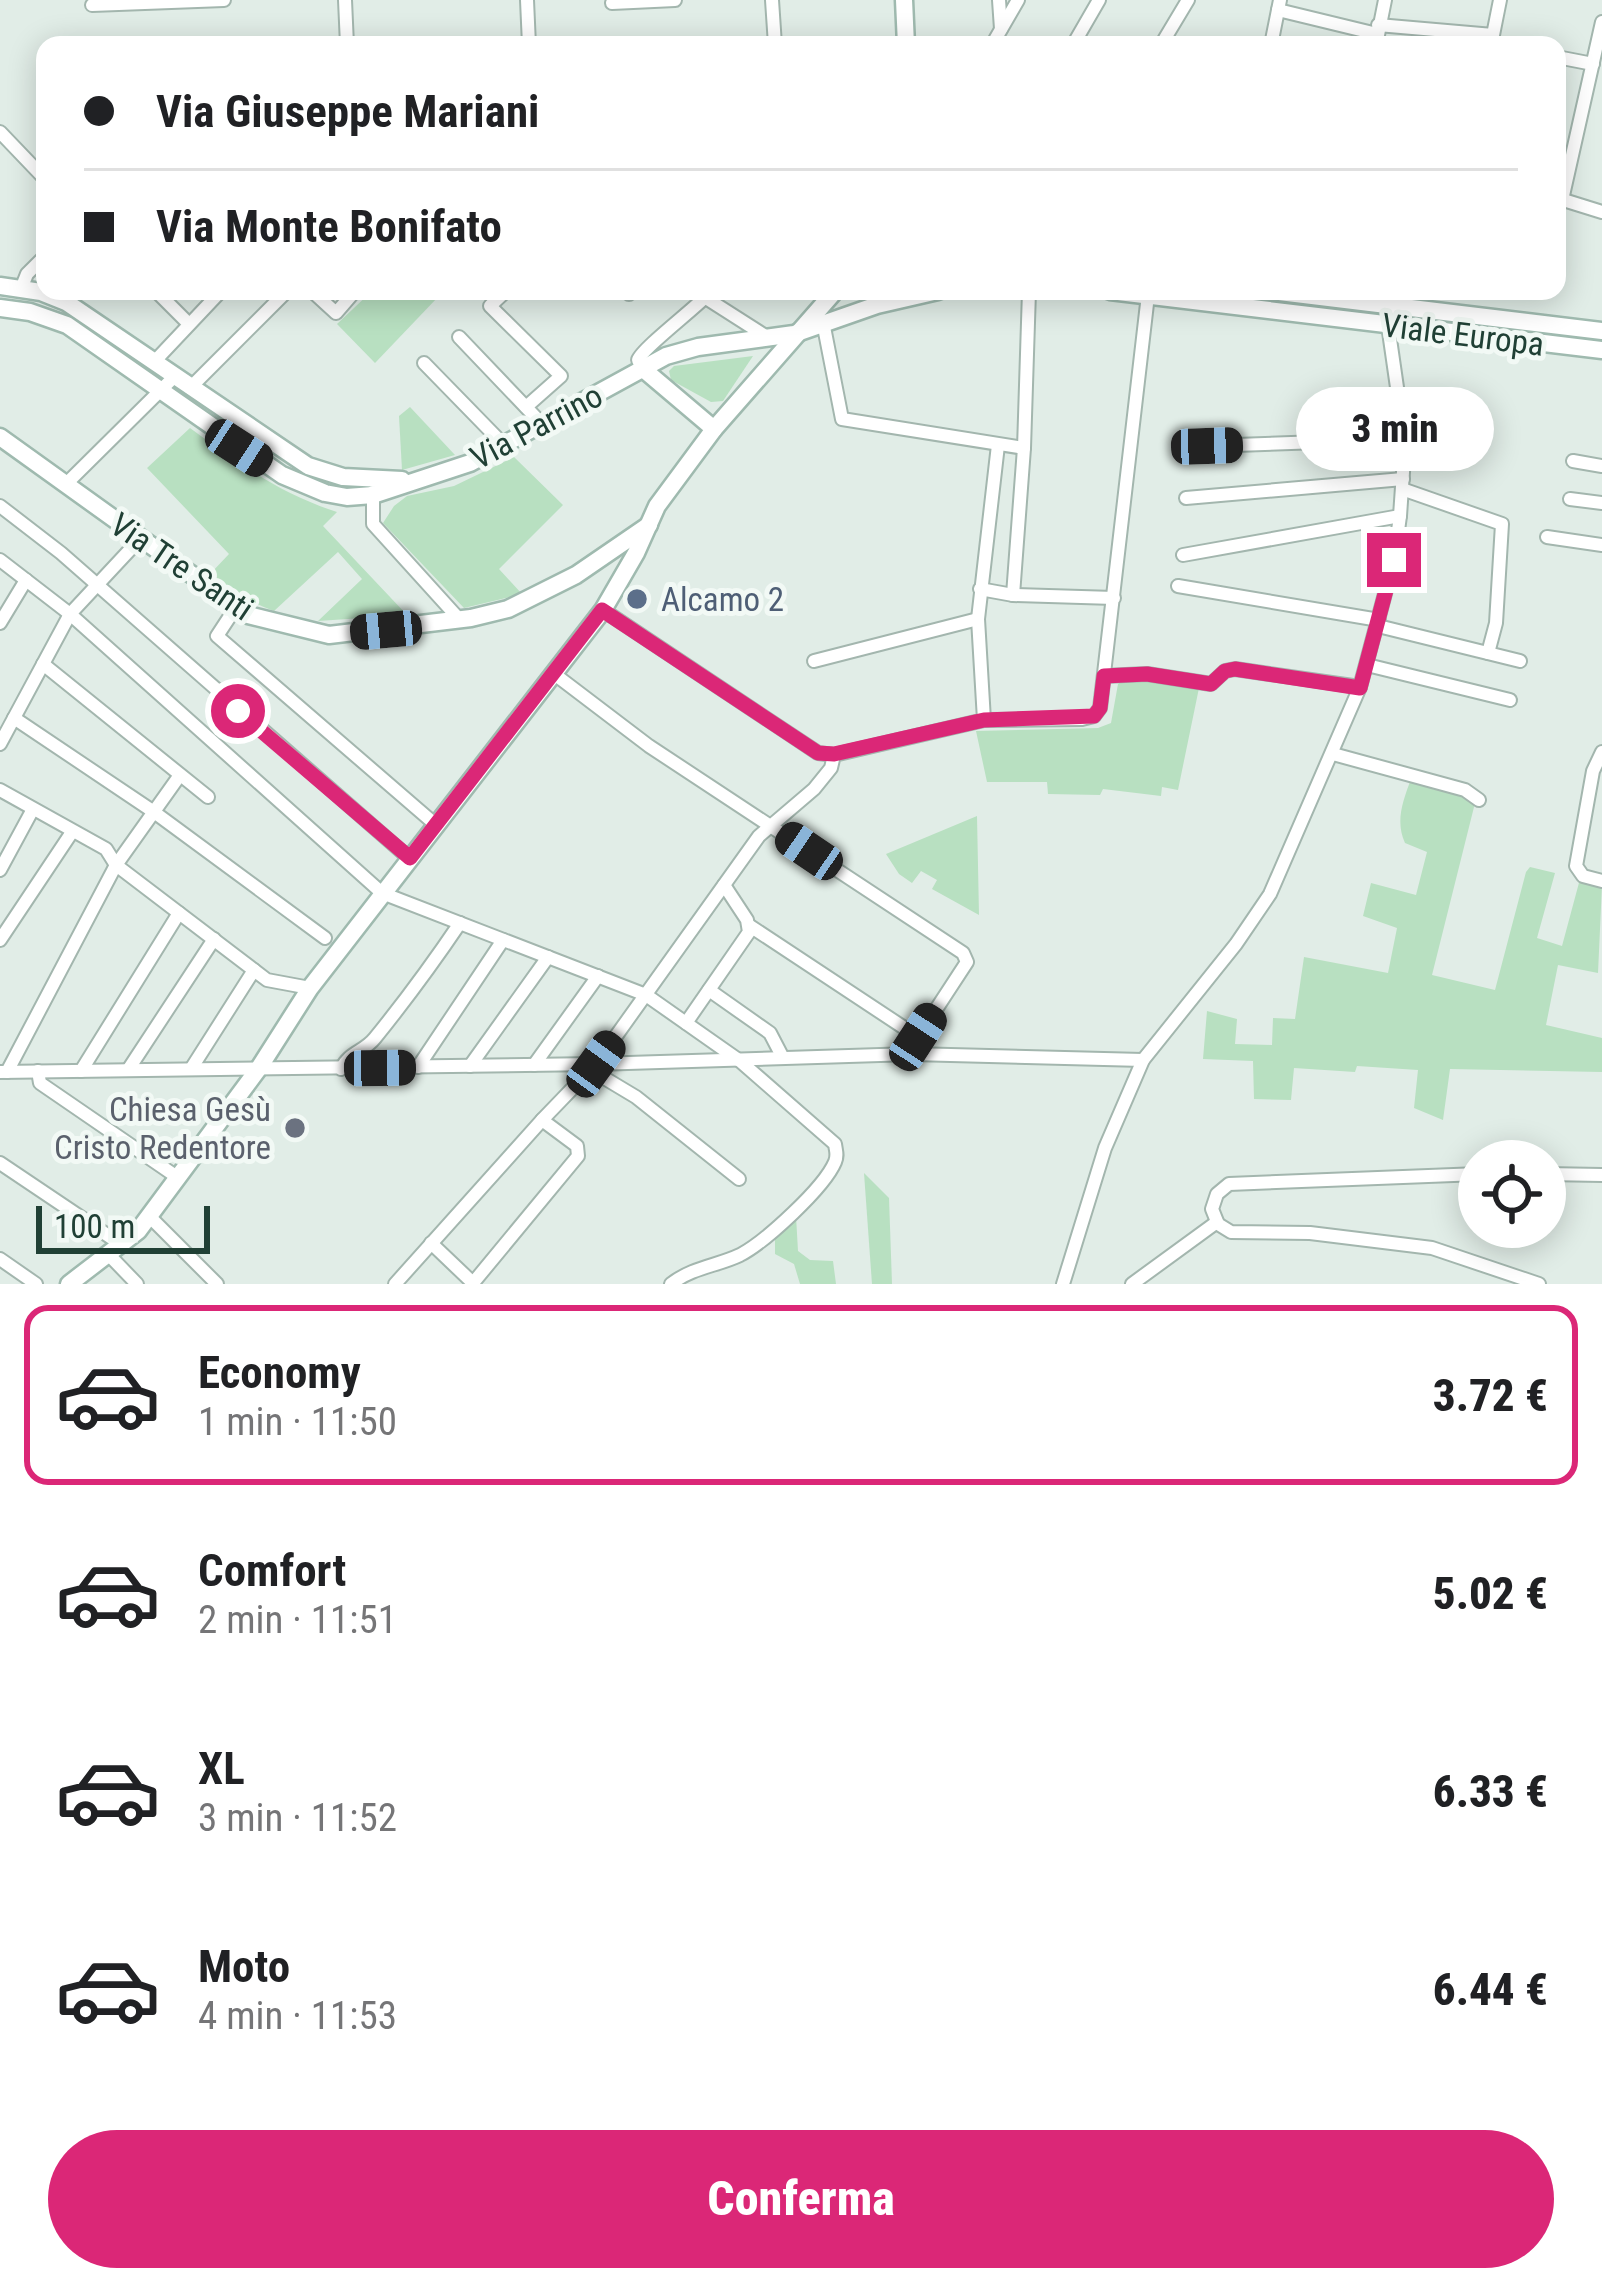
<!DOCTYPE html>
<html lang="it">
<meta charset="utf-8">
<style>
body{margin:0;font-family:"Roboto Condensed",sans-serif;background:#f2f2f2;color:#202124;height:100vh;display:flex;flex-direction:column;font-size:45px;white-space:nowrap}
*{box-sizing:border-box;margin:0}
p{font-size:39px;color:#757577}
.icon{flex:none;width:66px;height:66px;fill:none;stroke:currentColor;stroke-width:2;stroke-linecap:round;stroke-linejoin:round}
.map{position:relative;height:1284px;overflow:hidden}
.drawer{display:flex;flex-direction:column;background:#fff;flex:1}
.drawer>*{flex:none}
.top-card{position:absolute;left:36px;top:36px;width:1530px;height:264px;border-radius:24px;box-shadow:0 6px 30px #0003;display:grid;align-content:center;height:264px;padding:0 48px;background:#fff}
.tools{position:absolute;left:1458px;top:1140px;display:grid;gap:24px}
.tools a{display:grid;place-items:center;width:108px;height:108px;border-radius:50%;background:#fff;box-shadow:0 6px 30px #0003;font-size:60px}
.scale{position:absolute;left:36px;bottom:30px;width:174px;box-sizing:border-box;padding-left:12px;border:6px solid #204035;border-top:0;font-size:33px;line-height:42px;white-space:nowrap;color:#204035;-webkit-text-stroke:9px #f2f9f5;paint-order:stroke}
.end{position:absolute;width:54px;height:54px;margin:-27px;border:15px solid #db2777;background:#fff;box-shadow:0 0 0 6px #fff}
.from{border-radius:50%}
.bubble{position:absolute;height:84px;border-radius:42px;background:#fff;box-shadow:0 6px 30px #0003;font-size:39px;font-weight:800;line-height:84px;text-align:center}
.car{position:absolute;width:36px;height:72px;margin:-36px -18px;border-radius:15px;box-shadow:0 0 9px 3px #0007;background:linear-gradient(#222 24%,#8ab4d8 0 40%,#222 0 76%,#8ab4d8 0 86%,#222 0)}
.top-card b{display:flex;align-items:center;gap:42px;height:114px;font-size:45px}
.top-card b+b{border-top:3px solid #e0e0e0}
.top-card i{width:30px;height:30px;background:#202124}
ul{padding:21px 0 0;list-style:none}
li{display:flex;align-items:center;gap:36px;height:180px;margin:0 24px 18px;padding:0 24px;border:6px solid transparent;border-radius:24px}
li div{flex:1}
li b{display:block;font-size:45px}
li em{font-style:normal;font-weight:800}
li.selected{border-color:#db2777}
li>.icon{width:108px;height:108px;stroke-width:1.5}
.button{display:flex;gap:24px;margin-top:auto;padding:24px 48px}
.button a{flex:1;height:138px;border-radius:72px;background:#db2777;color:#fff;font-size:48px;font-weight:800;line-height:138px;text-align:center}
.map>svg:first-child{display:block}
.green{fill:#b8e0c1}
.lines{fill:none;stroke-linecap:round;stroke-linejoin:round}
.street-casing{stroke:#a3b6ae;stroke-width:16}
.secondary-casing{stroke:#9fbaaf;stroke-width:21}
.street{stroke:#fff;stroke-width:12}
.secondary{stroke:#fff;stroke-width:16}
.route{stroke:#db2777;stroke-width:15}
.service-dot{fill:#5c6f8a;stroke:#f2f9f5;stroke-width:4.5}
.worship-dot{fill:#6b7280;stroke:#f2f9f5;stroke-width:4.5}
.labels{text-anchor:middle;stroke-width:10;stroke-linejoin:round;paint-order:stroke}
.street-label{font-size:33px;fill:#204035;stroke:#f2f9f5}
.service-label{font-size:33px;fill:#4e5e75;stroke:#f2f9f5;text-anchor:start}
.worship-label{font-size:33px;fill:#5b616d;stroke:#f2f9f5;text-anchor:end}
</style>
<div class="map">
<svg width="1602" height="1284" viewBox="0 0 1602 1284">
<rect width="100%" height="100%" fill="#e1ede7"/>
<g class="green">
<path d="M 372,291 L 419,291 L 438,297 L 375,363 L 337,324 Z"/>
<path d="M 753,356 L 723,401 L 711,402 L 671,380 L 669,371 L 674,366 Z"/>
<path d="M 410,407 L 455,455 L 402,470 L 399,416 Z"/>
<path d="M 190,428 C 238,463 280,494 337,512 L 323,526 L 407,615 L 318,621 L 362,579 L 338,552 L 274,611 C 250,602 229,590 210,574 L 229,554 L 147,468 Z"/>
<path d="M 514,457 L 563,505 L 499,569 L 522,594 L 464,608 L 383,523 L 394,506 L 407,496 L 454,486 Z"/>
<path d="M 1128,677 L 1199,688 L 1178,790 L 1162,787 L 1161,796 L 1103,789 L 1100,795 L 1048,794 L 1047,782 L 987,782 L 976,731 L 1098,728 L 1111,723 L 1118,684 Z"/>
<path d="M 1411,779 L 1463,792 L 1475,803 L 1432,975 L 1495,990 L 1526,872 L 1530,867 L 1555,873 L 1537,938 L 1562,946 L 1580,879 L 1602,885 L 1598,973 L 1558,965 L 1546,1025 L 1602,1038 L 1602,1072 L 1450,1069 L 1443,1120 L 1414,1108 L 1418,1070 L 1357,1066 L 1355,1072 L 1294,1068 L 1291,1100 L 1254,1099 L 1253,1061 L 1203,1059 L 1207,1011 L 1237,1019 L 1235,1044 L 1272,1045 L 1273,1018 L 1295,1019 L 1304,957 L 1388,973 L 1397,928 L 1363,916 L 1371,883 L 1416,895 L 1427,852 L 1405,843 C 1395,821 1403,801 1411,779 Z"/>
<path d="M 977,816 L 979,915 L 932,889 L 937,880 L 921,871 L 912,883 L 899,874 L 886,854 Z"/>
<path d="M 864,1173 L 889,1198 L 892,1284 L 872,1284 Z"/>
<path d="M 796,1216 L 798,1251 L 810,1260 L 833,1261 L 836,1284 L 800,1284 L 794,1264 L 775,1254 L 775,1239 Z"/>
</g>
<g class="lines">
<g class="street-casing">
<g id="street">
<path d="M 345,0 L 347,45"/>
<path d="M 527,0 L 529,45"/>
<path d="M 772,0 L 775,45"/>
<path d="M 999,0 L 1001,29"/>
<path d="M 612,3 L 675,0"/>
<path d="M 92,5 L 224,0"/>
<path d="M 1278,10 L 1377,34"/>
<path d="M 1378,25 L 1493,35"/>
<path d="M 992,45 L 1018,0"/>
<path d="M 1073,45 L 1099,0"/>
<path d="M 1161,45 L 1188,0"/>
<path d="M 1271,45 L 1280,0"/>
<path d="M 1376,45 L 1385,0"/>
<path d="M 1491,45 L 1500,0"/>
<path d="M 1557,57 L 1593,64"/>
<path d="M 0,132 L 45,179"/>
<path d="M 1557,198 L 1602,212"/>
<path d="M 1562,200 L 1602,22"/>
<path d="M 21,289 L 27,274 L 45,256"/>
<path d="M 156,291 L 189,324"/>
<path d="M 312,291 L 336,313 L 355,291"/>
<path d="M 506,291 L 490,306 L 561,376 L 526,407"/>
<path d="M 626,291 L 629,294"/>
<path d="M 695,291 L 767,337"/>
<path d="M 824,327 L 842,419 L 1024,448"/>
<path d="M 459,337 L 542,424"/>
<path d="M 154,362 L 221,291"/>
<path d="M 424,363 L 504,445"/>
<path d="M 642,368 L 638,360 C 642,349 689,313 703,299"/>
<path d="M 190,388 L 287,291"/>
<path d="M 1207,446 L 1405,439"/>
<path d="M 1573,461 L 1602,466"/>
<path d="M 65,485 L 174,377"/>
<path d="M 1402,489 L 1502,524 L 1496,623 L 1488,653"/>
<path d="M 373,492 L 373,524 L 460,620"/>
<path d="M 1186,498 L 1403,479"/>
<path d="M 1570,499 L 1602,503"/>
<path d="M 0,506 L 61,553 L 409,858"/>
<path d="M 1547,537 L 1602,545"/>
<path d="M 1183,555 L 1400,516"/>
<path d="M 0,560 L 70,614 L 382,893 L 646,995 L 740,1061 L 835,1144 C 836,1152 838,1155 835,1162 C 824,1188 765,1242 740,1255 C 717,1266 693,1267 671,1284"/>
<path d="M 1178,586 L 1379,620"/>
<path d="M 980,589 L 1013,595 L 1114,598"/>
<path d="M 1013,595 L 1024,448 L 1029,291"/>
<path d="M 236,607 L 217,636 L 436,825"/>
<path d="M 603,610 L 818,753 L 834,755"/>
<path d="M 0,623 L 26,580"/>
<path d="M 1378,626 L 1520,661"/>
<path d="M 814,661 L 978,619"/>
<path d="M 43,664 L 208,797"/>
<path d="M 1367,665 L 1510,700"/>
<path d="M 553,673 L 649,746 L 963,953 L 967,962 L 918,1037 L 912,1054"/>
<path d="M 1104,676 L 1147,674 L 1211,684 L 1225,671 L 1235,669 L 1360,687"/>
<path d="M 14,718 L 154,812 L 325,938"/>
<path d="M 984,720 L 1082,719 L 1094,716 L 1100,708 L 1148,295"/>
<path d="M 0,744 L 70,614 L 139,540"/>
<path d="M 1602,752 L 1593,771 L 1576,866 L 1583,876 L 1602,881"/>
<path d="M 1333,754 L 1465,790 L 1479,800"/>
<path d="M 0,790 L 106,849 L 116,865 L 267,980 L 310,988"/>
<path d="M 0,870 L 33,809"/>
<path d="M 750,926 L 918,1037"/>
<path d="M 0,940 L 72,832"/>
<path d="M 709,990 L 770,1033 L 783,1058"/>
<path d="M 686,1023 L 749,932 L 747,920 L 724,885"/>
<path d="M 534,1065 L 598,976"/>
<path d="M 470,1066 L 548,957"/>
<path d="M 418,1067 L 503,940"/>
<path d="M 191,1069 L 254,970"/>
<path d="M 341,1069 C 349,1052 364,1052 375,1038 C 405,1001 433,963 460,923"/>
<path d="M 128,1070 L 214,939"/>
<path d="M 591,1070 L 636,1097 L 739,1179"/>
<path d="M 38,1071 L 40,1083 L 177,1177"/>
<path d="M 81,1071 L 179,913"/>
<path d="M 0,1072 L 596,1064 L 912,1054 L 1143,1060"/>
<path d="M 7,1072 L 116,865 L 180,775"/>
<path d="M 0,1163 L 122,1245"/>
<path d="M 1479,1174 L 1229,1184 L 1217,1194 L 1212,1209 L 1218,1224 L 1231,1232 L 1310,1233 L 1432,1248 L 1539,1284"/>
<path d="M 1545,1174 L 1602,1175"/>
<path d="M 149,1216 L 217,1284"/>
<path d="M 431,1243 L 474,1284"/>
<path d="M 110,1256 L 137,1284"/>
<path d="M 0,1259 L 36,1284"/>
<path d="M 473,1283 L 578,1156 L 577,1146 L 542,1120"/>
<path d="M 395,1284 L 542,1120 L 596,1064 L 759,836 L 814,789 L 831,768 L 834,755 L 984,720 L 978,619 L 998,445"/>
<path d="M 1063,1284 L 1105,1148 L 1143,1060 L 1236,944 L 1270,894 L 1360,687 L 1394,560 L 1400,516 L 1405,443 L 1388,325"/>
<path d="M 1132,1284 L 1217,1222"/>
</g>
</g>
<g class="secondary-casing">
<g id="secondary">
<path d="M 904,0 L 906,45"/>
<path d="M 0,286 L 41,292 L 66,302 L 308,466 L 343,477 L 402,480"/>
<path d="M 1110,291 L 1602,350"/>
<path d="M 1270,291 L 1602,331"/>
<path d="M 0,308 L 30,312 L 67,325 L 282,475 L 325,493 L 347,497 L 373,495 L 470,463 L 666,356 L 698,347 L 794,334 L 877,305 L 938,291"/>
<path d="M 642,368 L 714,429"/>
<path d="M 0,437 L 248,615 L 329,635 L 471,618 L 508,609 L 576,575 L 649,525"/>
<path d="M 69,1284 L 138,1231 L 259,1068 L 310,988 L 603,610 L 636,553 L 657,506 L 714,429 L 835,291"/>
</g>
</g>
<use href="#street" class="street"/>
<use href="#secondary" class="secondary"/>
</g>
<g class="lines">
<path class="route" d="M 238,711 L 410,858 L 602,610 L 818,753 L 834,754 L 984,720 L 1094,716 L 1100,708 L 1104,676 L 1147,674 L 1211,684 L 1225,671 L 1235,669 L 1360,688 L 1394,560"/>
</g>
<circle class="service-dot" cx="637" cy="599" r="12"/>
<circle class="worship-dot" cx="295" cy="1128" r="12"/>
<g class="labels">
<g class="street-label">
<text transform="translate(1463 334) rotate(7)" y="12">Viale Europa</text>
<text transform="translate(536 426) rotate(-28)" y="12">Via Parrino</text>
<text transform="translate(182 566) rotate(34)" y="12">Via Tre Santi</text>
</g>
<g class="service-label">
<text x="661" y="611">Alcamo 2</text>
</g>
<g class="worship-label">
<text x="271" y="1121">Chiesa Gesù<tspan x="271" dy="38">Cristo Redentore</tspan></text>
</g>
</g>
</svg>
<div class="tools">
<a><svg class="icon" aria-label="locate" viewBox="0 0 24 24"><circle cx="12" cy="12" r="6"/><path d="M12 2v4M12 18v4M2 12h4M18 12h4"/></svg></a>
</div>
<div class="scale">100 m</div>
<i class="end from" style="left:238px;top:711px"></i>
<i class="end" style="left:1394px;top:560px"></i>
<div class="bubble" style="left:1296px;top:387px;width:198px">3 min</div>
<i class="car" style="left:1207px;top:446px;rotate:88deg"></i>
<i class="car" style="left:239px;top:448px;rotate:123deg"></i>
<i class="car" style="left:386px;top:630px;rotate:265deg"></i>
<i class="car" style="left:809px;top:851px;rotate:304deg"></i>
<i class="car" style="left:918px;top:1037px;rotate:33deg"></i>
<i class="car" style="left:596px;top:1064px;rotate:36deg"></i>
<i class="car" style="left:380px;top:1068px;rotate:89deg"></i>
<div class="top-card">
<b><i class="from"></i>Via Giuseppe Mariani</b>
<b><i></i>Via Monte Bonifato</b>
</div>
</div>
<section class="drawer">
<ul>
<li class="selected"><svg class="icon" aria-label="car" viewBox="0 0 24 24"><path d="M5 17H2v-5l4-1 3-4h7l3 4 3 1v5h-3M9 17h6M6 11h13"/><circle cx="7" cy="17" r="2"/><circle cx="17" cy="17" r="2"/></svg><div><b>Economy</b><p>1 min · 11:50</p></div><em>3.72 €</em></li>
<li><svg class="icon" aria-label="car" viewBox="0 0 24 24"><path d="M5 17H2v-5l4-1 3-4h7l3 4 3 1v5h-3M9 17h6M6 11h13"/><circle cx="7" cy="17" r="2"/><circle cx="17" cy="17" r="2"/></svg><div><b>Comfort</b><p>2 min · 11:51</p></div><em>5.02 €</em></li>
<li><svg class="icon" aria-label="car" viewBox="0 0 24 24"><path d="M5 17H2v-5l4-1 3-4h7l3 4 3 1v5h-3M9 17h6M6 11h13"/><circle cx="7" cy="17" r="2"/><circle cx="17" cy="17" r="2"/></svg><div><b>XL</b><p>3 min · 11:52</p></div><em>6.33 €</em></li>
<li><svg class="icon" aria-label="car" viewBox="0 0 24 24"><path d="M5 17H2v-5l4-1 3-4h7l3 4 3 1v5h-3M9 17h6M6 11h13"/><circle cx="7" cy="17" r="2"/><circle cx="17" cy="17" r="2"/></svg><div><b>Moto</b><p>4 min · 11:53</p></div><em>6.44 €</em></li>
</ul>
<div class="button"><a>Conferma</a></div>
</section>
